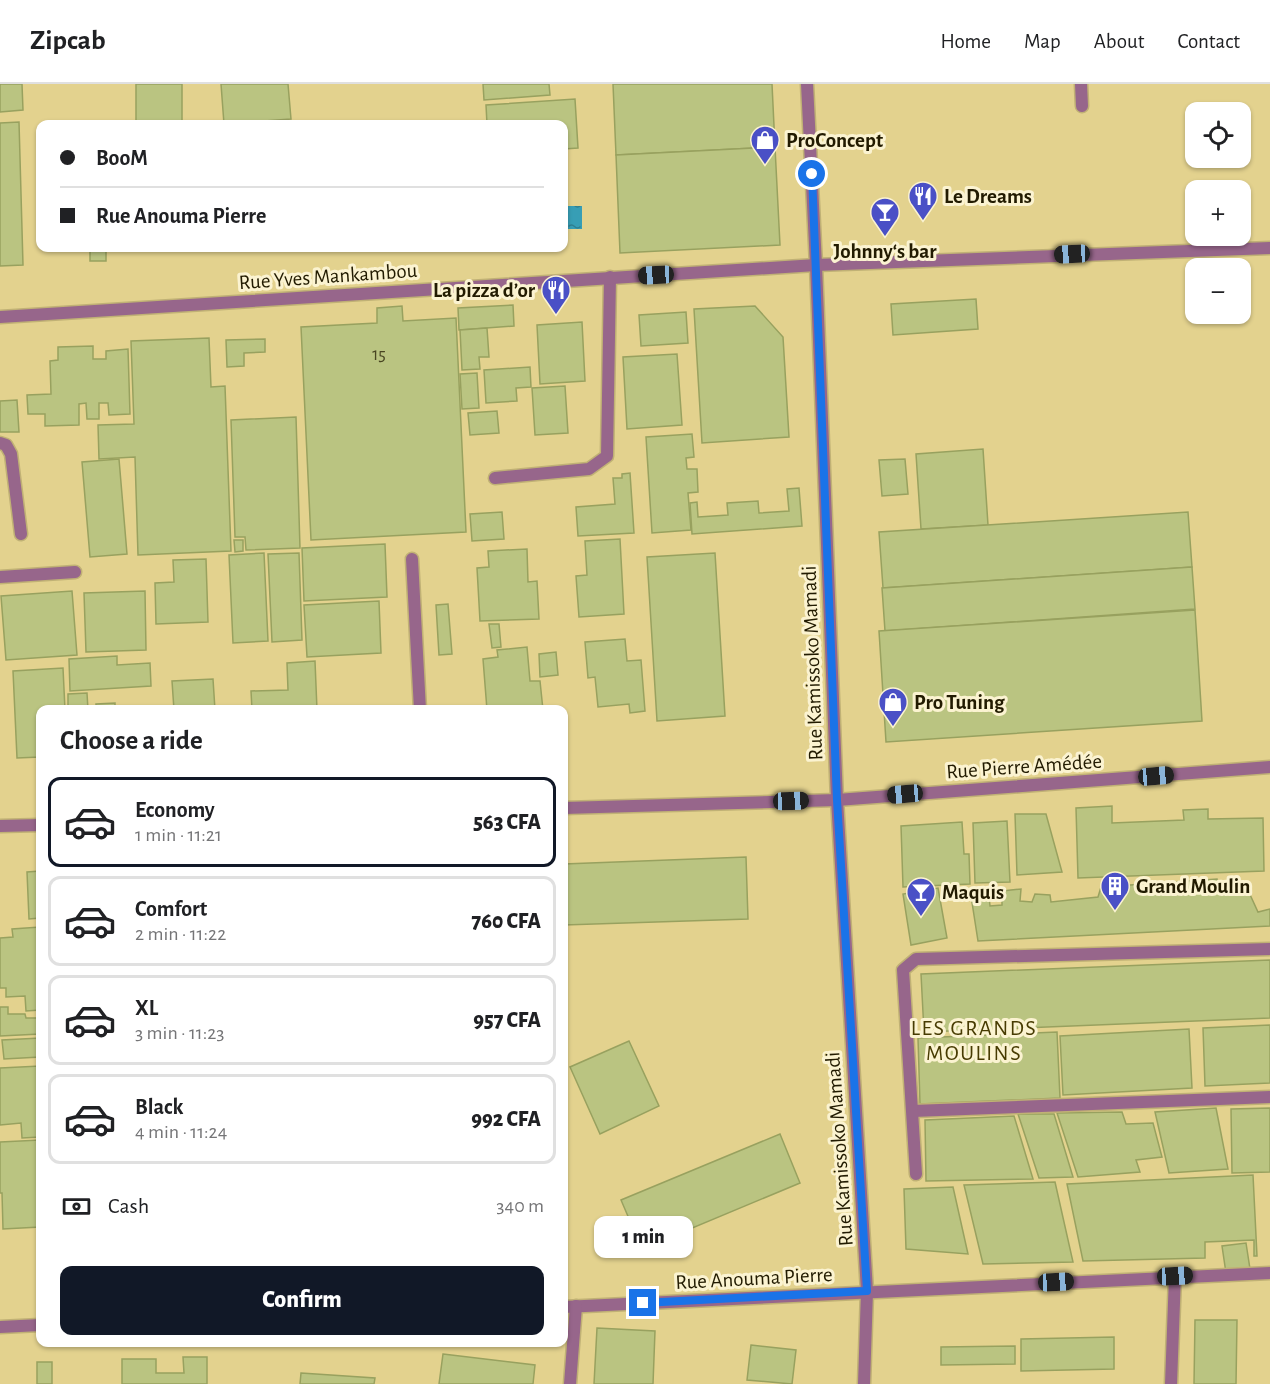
<!DOCTYPE html>
<meta charset="utf-8">
<style>
body{margin:0;font-family:"Alegreya Sans",sans-serif;background:#f6f6f6;color:#202124;height:100vh;display:flex;flex-direction:column;font-size:22px;white-space:nowrap}
*{box-sizing:border-box;margin:0}
p{font-size:20px;color:#757577}
.icon{flex:none;width:33px;height:33px;fill:none;stroke:currentColor;stroke-width:2;stroke-linecap:round;stroke-linejoin:round}
.map{position:relative;flex:1;overflow:hidden}
.sheet{position:absolute;left:36px;top:621px;width:532px;height:642px;display:flex;flex-direction:column;background:#fff;border-radius:12px;box-shadow:0 2px 4px #0004}
.sheet>*{flex:none}
.top-card{position:absolute;left:36px;top:36px;width:532px;height:132px;border-radius:12px;box-shadow:0 2px 4px #0004;display:grid;align-content:center;height:132px;padding:0 24px;background:#fff}
.controls{position:absolute;left:1185px;top:18px;display:grid;gap:12px}
.controls a{display:grid;place-items:center;width:66px;height:66px;border-radius:12px;background:#fff;box-shadow:0 2px 4px #0004;font-size:30px}
.end{position:absolute;width:27px;height:27px;margin:-14px;border:8px solid #1a73e8;background:#fff;box-shadow:0 0 0 3px #fff}
.from{border-radius:50%}
.bubble{position:absolute;height:42px;border-radius:12px;background:#fff;box-shadow:0 2px 4px #0004;font-size:20px;font-weight:800;line-height:42px;text-align:center}
.car{position:absolute;width:18px;height:36px;margin:-18px -9px;border-radius:8px;box-shadow:0 0 4px 2px #0007;background:linear-gradient(#222 24%,#8ab4d8 0 40%,#222 0 76%,#8ab4d8 0 86%,#222 0)}
.top-card b{display:flex;align-items:center;gap:21px;height:57px;font-size:22px}
.top-card b+b{border-top:2px solid #e0e0e0}
.top-card i{width:15px;height:15px;background:#202124}
ul{padding:0;list-style:none}
li{display:flex;align-items:center;gap:18px;height:90px;margin:0 12px 9px;padding:0 12px;border:3px solid #e0e0e0;border-radius:12px}
li div{flex:1}
li b{display:block;font-size:22px}
li em{font-style:normal;font-weight:800}
li.current{border-color:#111827}
li>.icon{width:54px;height:54px;stroke-width:1.5}
h2{padding:0 24px;font-size:27px;line-height:72px}
.pay{display:flex;align-items:center;gap:15px;height:66px;padding:0 24px;font-size:22px}
.pay p{margin-inline-start:auto}
.primary-button{display:flex;gap:12px;margin-top:auto;padding:12px 24px}
.primary-button a{flex:1;height:69px;border-radius:12px;background:#111827;color:#fff;font-size:24px;font-weight:800;line-height:69px;text-align:center}
header{display:flex;align-items:center;gap:36px;box-sizing:border-box;height:84px;padding:0 30px;background:#fff;border-bottom:2px solid #e0e0e0}
header strong{font-size:28px}
nav{display:flex;gap:33px;margin-inline-start:auto;font-size:21px}
.map>svg:first-child{display:block}
.water{fill:url(#water-ripples)}
.building{fill:#bac481;stroke:#98a15f;stroke-width:1.5}
.lines{fill:none;stroke-linecap:round;stroke-linejoin:round}
.lane-casing{stroke:#c0b175;stroke-width:15}
.street-casing{stroke:#c0b175;stroke-width:15}
.lane{stroke:#97668b;stroke-width:12}
.street{stroke:#97668b;stroke-width:12}
.route{stroke:#1a73e8;stroke-width:8}
.labels{text-anchor:middle;stroke-width:6;stroke-linejoin:round;paint-order:stroke}
.number-label{font-size:18px;fill:#484521}
.poi-label{font-size:21px;font-weight:bold;fill:#221b01;stroke:#fbf3d1;text-anchor:start}
.street-label{font-size:21px;fill:#221b01;stroke:#fbf3d1}
.neighbourhood-label{font-size:22px;letter-spacing:1.5px;fill:#473b02;stroke:#fbf3d1}
</style>
<header>
<strong>Zipcab</strong>
<nav><a>Home</a><a>Map</a><a>About</a><a>Contact</a></nav>
</header>
<div class="map">
<svg width="1270" height="1300" viewBox="0 0 1270 1300">
<defs>
<pattern id="water-ripples" width="26" height="14" patternUnits="userSpaceOnUse" patternTransform="scale(1.5)"><rect width="26" height="14" fill="#379eb5"/><path d="M2 4q2-2 4 0t4 0M15 11q2-2 4 0t4 0" fill="none" stroke="#2e8091"/></pattern>
</defs>
<rect width="100%" height="100%" fill="#e3d28e"/>
<rect class="water" x="564" y="122" width="18" height="23"/>
<g class="building">
<path d="M 0,0 L 22,0 L 23,26 L 0,28 Z"/>
<path d="M 136,0 L 182,0 L 182,39 L 136,40 Z"/>
<path d="M 221,0 L 288,0 L 291,35 L 224,40 Z"/>
<path d="M 483,0 L 549,0 L 550,11 L 484,16 Z"/>
<path d="M 613,0 L 772,0 L 775,63 L 616,71 Z"/>
<path d="M 575,15 L 578,64 L 564,65 L 564,40 L 487,40 L 486,21 Z"/>
<path d="M 19,38 L 23,181 L 0,182 L 0,39 Z"/>
<path d="M 775,63 L 780,161 L 620,169 L 616,71 Z"/>
<path d="M 90,164 L 114,164 L 106,164 L 106,177 L 90,177 Z"/>
<path d="M 976,215 L 978,245 L 893,251 L 891,220 Z"/>
<path d="M 513,221 L 514,242 L 459,246 L 458,224 Z"/>
<path d="M 402,222 L 403,237 L 456,234 L 466,448 L 311,456 L 301,243 L 377,239 L 377,224 Z"/>
<path d="M 755,222 L 783,253 L 789,353 L 702,359 L 694,225 Z"/>
<path d="M 686,228 L 688,259 L 641,262 L 639,231 Z"/>
<path d="M 582,238 L 585,297 L 540,300 L 537,241 Z"/>
<path d="M 487,244 L 489,273 L 479,273 L 480,285 L 462,286 L 460,246 Z"/>
<path d="M 209,254 L 211,303 L 225,302 L 231,467 L 138,471 L 135,373 L 99,375 L 98,341 L 134,340 L 131,257 Z"/>
<path d="M 265,255 L 265,268 L 244,269 L 244,282 L 227,283 L 226,256 Z"/>
<path d="M 93,262 L 93,275 L 106,275 L 106,267 L 128,265 L 130,330 L 109,331 L 108,319 L 99,319 L 99,335 L 87,335 L 86,319 L 79,320 L 79,341 L 45,342 L 45,330 L 28,330 L 27,311 L 51,310 L 50,277 L 58,276 L 58,263 Z"/>
<path d="M 677,270 L 682,341 L 627,345 L 623,273 Z"/>
<path d="M 530,283 L 531,303 L 516,304 L 517,317 L 486,319 L 484,286 Z"/>
<path d="M 477,289 L 479,324 L 462,325 L 460,290 Z"/>
<path d="M 565,302 L 568,349 L 535,351 L 532,304 Z"/>
<path d="M 17,316 L 19,348 L 0,348 L 0,317 Z"/>
<path d="M 497,327 L 499,349 L 470,351 L 468,329 Z"/>
<path d="M 296,333 L 300,464 L 246,466 L 245,453 L 235,453 L 231,336 Z"/>
<path d="M 692,350 L 694,373 L 686,374 L 687,385 L 697,385 L 698,408 L 688,409 L 691,446 L 652,449 L 646,353 Z"/>
<path d="M 983,365 L 988,441 L 921,445 L 916,370 Z"/>
<path d="M 119,375 L 127,470 L 90,473 L 82,378 Z"/>
<path d="M 905,375 L 908,410 L 882,412 L 879,376 Z"/>
<path d="M 630,389 L 634,449 L 578,452 L 576,423 L 615,420 L 613,394 L 622,394 L 622,390 Z"/>
<path d="M 799,404 L 802,442 L 692,450 L 690,419 L 697,418 L 698,433 L 728,431 L 727,419 L 758,417 L 759,429 L 789,427 L 787,405 Z"/>
<path d="M 502,428 L 504,455 L 472,457 L 470,430 Z"/>
<path d="M 1188,428 L 1192,483 L 883,504 L 879,448 Z"/>
<path d="M 620,455 L 624,530 L 579,533 L 576,492 L 587,491 L 585,457 Z"/>
<path d="M 234,456 L 243,456 L 243,467 L 235,468 Z"/>
<path d="M 385,460 L 387,513 L 304,517 L 302,464 Z"/>
<path d="M 527,465 L 528,498 L 537,497 L 539,535 L 480,537 L 477,484 L 489,483 L 488,467 Z"/>
<path d="M 264,469 L 268,557 L 233,559 L 229,471 Z"/>
<path d="M 299,469 L 302,556 L 272,558 L 268,470 Z"/>
<path d="M 715,469 L 725,632 L 657,637 L 647,473 Z"/>
<path d="M 206,475 L 208,538 L 156,540 L 155,499 L 174,498 L 173,476 Z"/>
<path d="M 1192,483 L 1195,525 L 885,547 L 882,504 Z"/>
<path d="M 72,507 L 77,571 L 6,576 L 1,512 Z"/>
<path d="M 145,507 L 146,566 L 86,568 L 84,509 Z"/>
<path d="M 379,517 L 381,569 L 307,573 L 304,521 Z"/>
<path d="M 448,520 L 452,570 L 439,571 L 436,521 Z"/>
<path d="M 1195,526 L 1202,637 L 886,658 L 879,547 Z"/>
<path d="M 489,540 L 499,540 L 501,563 L 492,564 Z"/>
<path d="M 625,555 L 627,577 L 641,576 L 645,627 L 630,629 L 629,620 L 598,623 L 595,593 L 588,594 L 585,558 Z"/>
<path d="M 527,563 L 530,597 L 540,597 L 543,626 L 487,626 L 483,575 L 498,573 L 497,566 Z"/>
<path d="M 556,568 L 558,591 L 540,593 L 539,570 Z"/>
<path d="M 117,572 L 117,581 L 150,579 L 151,602 L 70,607 L 69,575 Z"/>
<path d="M 315,577 L 317,626 L 252,626 L 251,607 L 288,606 L 287,579 Z"/>
<path d="M 63,584 L 65,626 L 40,626 L 40,673 L 17,674 L 13,587 Z"/>
<path d="M 213,595 L 215,626 L 174,626 L 172,597 Z"/>
<path d="M 87,609 L 88,626 L 68,626 L 68,610 Z"/>
<path d="M 115,619 L 115,626 L 96,626 L 96,620 Z"/>
<path d="M 1112,722 L 1112,739 L 1184,736 L 1183,726 L 1208,725 L 1208,735 L 1263,734 L 1264,787 L 1078,794 L 1076,724 Z"/>
<path d="M 1015,730 L 1046,730 L 1062,788 L 1017,791 Z"/>
<path d="M 1007,737 L 1010,798 L 975,799 L 973,739 Z"/>
<path d="M 962,738 L 964,770 L 969,770 L 970,800 L 903,803 L 901,742 Z"/>
<path d="M 746,773 L 748,835 L 564,841 L 564,780 Z"/>
<path d="M 40,787 L 40,834 L 29,835 L 27,788 Z"/>
<path d="M 1217,795 L 1218,808 L 1247,804 L 1258,828 L 1270,825 L 1270,842 L 978,857 L 971,812 L 989,812 L 990,822 L 1002,821 L 1002,807 L 1021,805 L 1020,817 L 1032,818 L 1035,810 L 1050,811 L 1051,818 L 1098,813 L 1101,803 Z"/>
<path d="M 938,804 L 947,854 L 911,861 L 903,810 Z"/>
<path d="M 40,843 L 40,926 L 26,927 L 25,912 L 6,913 L 6,904 L 0,904 L 0,854 L 13,853 L 12,845 Z"/>
<path d="M 1270,876 L 1270,934 L 924,948 L 921,890 Z"/>
<path d="M 0,923 L 8,923 L 8,930 L 25,930 L 26,934 L 40,934 L 40,950 L 0,952 Z"/>
<path d="M 1270,941 L 1270,999 L 1205,1002 L 1203,944 Z"/>
<path d="M 1189,945 L 1192,1004 L 1063,1011 L 1060,952 Z"/>
<path d="M 1057,948 L 1060,1014 L 920,1020 L 918,954 Z"/>
<path d="M 40,954 L 40,973 L 4,975 L 2,956 Z"/>
<path d="M 629,957 L 659,1022 L 600,1050 L 570,983 Z"/>
<path d="M 40,982 L 40,1053 L 22,1054 L 21,1039 L 0,1041 L 0,984 Z"/>
<path d="M 1216,1024 L 1228,1085 L 1169,1089 L 1155,1028 Z"/>
<path d="M 1270,1024 L 1270,1088 L 1232,1089 L 1231,1025 Z"/>
<path d="M 1122,1028 L 1126,1040 L 1153,1039 L 1162,1073 L 1136,1076 L 1140,1088 L 1078,1093 L 1057,1029 Z"/>
<path d="M 1018,1030 L 1054,1030 L 1073,1093 L 1039,1094 Z"/>
<path d="M 1014,1032 L 1033,1095 L 926,1097 L 925,1036 Z"/>
<path d="M 780,1050 L 800,1099 L 642,1165 L 621,1116 Z"/>
<path d="M 40,1056 L 40,1143 L 3,1145 L 2,1109 L 0,1109 L 0,1058 Z"/>
<path d="M 1253,1091 L 1257,1172 L 1254,1172 L 1254,1156 L 1205,1158 L 1205,1174 L 1083,1177 L 1067,1100 Z"/>
<path d="M 1055,1098 L 1073,1178 L 983,1180 L 964,1101 Z"/>
<path d="M 953,1103 L 968,1170 L 906,1165 L 904,1105 Z"/>
<path d="M 1246,1159 L 1250,1185 L 1226,1189 L 1222,1162 Z"/>
<path d="M 1195,1236 L 1237,1236 L 1236,1300 L 1194,1300 Z"/>
<path d="M 597,1244 L 655,1247 L 653,1300 L 594,1300 Z"/>
<path d="M 1114,1253 L 1114,1285 L 1021,1287 L 1021,1255 Z"/>
<path d="M 751,1261 L 796,1266 L 792,1300 L 747,1296 Z"/>
<path d="M 1015,1262 L 1015,1280 L 941,1281 L 941,1263 Z"/>
<path d="M 443,1270 L 535,1281 L 533,1300 L 439,1300 Z"/>
<path d="M 183,1273 L 207,1273 L 207,1300 L 122,1300 L 122,1275 L 156,1275 L 156,1289 L 184,1289 Z"/>
<rect x="37" y="1278" width="15" height="22"/>
<path d="M 301,1289 L 375,1294 L 374,1300 L 300,1300 Z"/>
</g>
<g class="lines">
<g class="lane-casing">
<g id="lane">
<path d="M 1081,0 L 1082,22"/>
<path d="M 0,359 L 6,361 L 11,370 L 21,450"/>
<path d="M 495,394 L 589,385 L 607,372 L 610,193"/>
<path d="M 412,475 L 420,626"/>
<path d="M 0,493 L 75,488"/>
</g>
</g>
<g class="street-casing">
<g id="street">
<path d="M 807,0 L 816,181 L 837,716 L 867,1207 L 864,1300"/>
<path d="M 0,233 L 816,181 L 1270,164"/>
<path d="M 564,724 L 837,716 L 1270,683"/>
<path d="M 0,742 L 40,741"/>
<path d="M 913,1027 L 1270,1013"/>
<path d="M 916,1090 L 903,886 L 916,875 L 1270,865"/>
<path d="M 564,1223 L 1270,1189"/>
<path d="M 0,1243 L 40,1241"/>
<path d="M 570,1300 L 576,1222"/>
<path d="M 1171,1300 L 1175,1192"/>
</g>
</g>
<use href="#lane" class="lane"/>
<use href="#street" class="street"/>
</g>
<g class="lines">
<path class="route" d="M 643,1219 L 867,1207 L 837,716 L 812,90"/>
</g>
<defs>
<g id="shop-pin" transform="scale(1.5)"><path d="M0 17L-7.5 6A9.5 9.5 0 1 1 7.5 6Z" fill="#4a50c6" stroke="#fbf3d1"/><path d="M-5-2.5h2.3a2.7 3.5 0 0 1 5.4 0H5L5.5 6h-11ZM-1.5-2.5h3a1.5 2.3 0 0 0-3 0Z" fill="#fff"/></g>
<g id="restaurant-pin" transform="scale(1.5)"><path d="M0 17L-7.5 6A9.5 9.5 0 1 1 7.5 6Z" fill="#4a50c6" stroke="#fbf3d1"/><path d="M-5-6h1v4h1v-4h1v4h1v-4h1v5L-1.5 .5V6h-2V.5L-5-1ZM5-6V6H3V1.5H1.5Q1.5-4 5-6Z" fill="#fff"/></g>
<g id="bar-pin" transform="scale(1.5)"><path d="M0 17L-7.5 6A9.5 9.5 0 1 1 7.5 6Z" fill="#4a50c6" stroke="#fbf3d1"/><path d="M-6-5H6L.8 .8V4.5H3.5V6h-7V4.5H-.8V.8Z" fill="#fff"/></g>
<g id="building-pin" transform="scale(1.5)"><path d="M0 17L-7.5 6A9.5 9.5 0 1 1 7.5 6Z" fill="#4a50c6" stroke="#fbf3d1"/><path d="M-4-6H4V6H1V3H-1V6H-4ZM-2.5-4.3h1.7v1.8h-1.7ZM.8-4.3h1.7v1.8H.8ZM-2.5-1h1.7V.8h-1.7ZM.8-1h1.7V.8H.8Z" fill="#fff"/></g>
</defs>
<g fill-rule="evenodd">
<use href="#shop-pin" x="765" y="56"/>
<use href="#restaurant-pin" x="923" y="112"/>
<use href="#bar-pin" x="885" y="128"/>
<use href="#restaurant-pin" x="556" y="206"/>
<use href="#shop-pin" x="893" y="618"/>
<use href="#building-pin" x="1115" y="802"/>
<use href="#bar-pin" x="921" y="808"/>
</g>
<g class="labels">
<g class="number-label">
<text x="379" y="276">15</text>
</g>
<g class="poi-label">
<text x="786" y="63">ProConcept</text>
<text x="944" y="119">Le Dreams</text>
<text x="885" y="174" text-anchor="middle">Johnny‘s bar</text>
<text x="535" y="213" text-anchor="end">La pizza d’or</text>
<text x="914" y="625">Pro Tuning</text>
<text x="1136" y="809">Grand Moulin</text>
<text x="942" y="815">Maquis</text>
</g>
<g class="street-label">
<text transform="translate(328 192) rotate(-4)" y="7">Rue Yves Mankambou</text>
<text transform="translate(812 579) rotate(-92)" y="7">Rue Kamissoko Mamadi</text>
<text transform="translate(1024 682) rotate(-4)" y="7">Rue Pierre Amédée</text>
<text transform="translate(839 1065) rotate(-94)" y="7">Rue Kamissoko Mamadi</text>
<text transform="translate(754 1194) rotate(-3)" y="7">Rue Anouma Pierre</text>
</g>
<g class="neighbourhood-label">
<text x="974" y="951">LES GRANDS<tspan x="974" dy="25">MOULINS</tspan></text>
</g>
</g>
</svg>
<div class="controls">
<a><svg class="icon" aria-label="locate" viewBox="0 0 24 24"><circle cx="12" cy="12" r="6"/><path d="M12 2v4M12 18v4M2 12h4M18 12h4"/></svg></a>
<a>+</a>
<a>−</a>
</div>
<i class="end from" style="left:812px;top:90px"></i>
<i class="end" style="left:643px;top:1219px"></i>
<div class="bubble" style="left:594px;top:1132px;width:99px">1 min</div>
<i class="car" style="left:1072px;top:170px;rotate:267deg"></i>
<i class="car" style="left:656px;top:191px;rotate:267deg"></i>
<i class="car" style="left:1156px;top:692px;rotate:85deg"></i>
<i class="car" style="left:905px;top:710px;rotate:265deg"></i>
<i class="car" style="left:791px;top:717px;rotate:88deg"></i>
<i class="car" style="left:1175px;top:1192px;rotate:87deg"></i>
<i class="car" style="left:1056px;top:1198px;rotate:87deg"></i>
<div class="top-card">
<b><i class="from"></i>BooM</b>
<b><i></i>Rue Anouma Pierre</b>
</div>
<section class="sheet">
<h2>Choose a ride</h2>
<ul>
<li class="current"><svg class="icon" aria-label="car" viewBox="0 0 24 24"><path d="M5 17H2v-5l4-1 3-4h7l3 4 3 1v5h-3M9 17h6M6 11h13"/><circle cx="7" cy="17" r="2"/><circle cx="17" cy="17" r="2"/></svg><div><b>Economy</b><p>1 min · 11:21</p></div><em>563 CFA</em></li>
<li><svg class="icon" aria-label="car" viewBox="0 0 24 24"><path d="M5 17H2v-5l4-1 3-4h7l3 4 3 1v5h-3M9 17h6M6 11h13"/><circle cx="7" cy="17" r="2"/><circle cx="17" cy="17" r="2"/></svg><div><b>Comfort</b><p>2 min · 11:22</p></div><em>760 CFA</em></li>
<li><svg class="icon" aria-label="car" viewBox="0 0 24 24"><path d="M5 17H2v-5l4-1 3-4h7l3 4 3 1v5h-3M9 17h6M6 11h13"/><circle cx="7" cy="17" r="2"/><circle cx="17" cy="17" r="2"/></svg><div><b>XL</b><p>3 min · 11:23</p></div><em>957 CFA</em></li>
<li><svg class="icon" aria-label="car" viewBox="0 0 24 24"><path d="M5 17H2v-5l4-1 3-4h7l3 4 3 1v5h-3M9 17h6M6 11h13"/><circle cx="7" cy="17" r="2"/><circle cx="17" cy="17" r="2"/></svg><div><b>Black</b><p>4 min · 11:24</p></div><em>992 CFA</em></li>
</ul>
<div class="pay"><svg class="icon" aria-label="cash" viewBox="0 0 24 24"><path d="M3 7h18v10H3z"/><circle cx="12" cy="12" r="2"/></svg>Cash<p>340 m</p></div>
<div class="primary-button"><a>Confirm</a></div>
</section>
</div>
